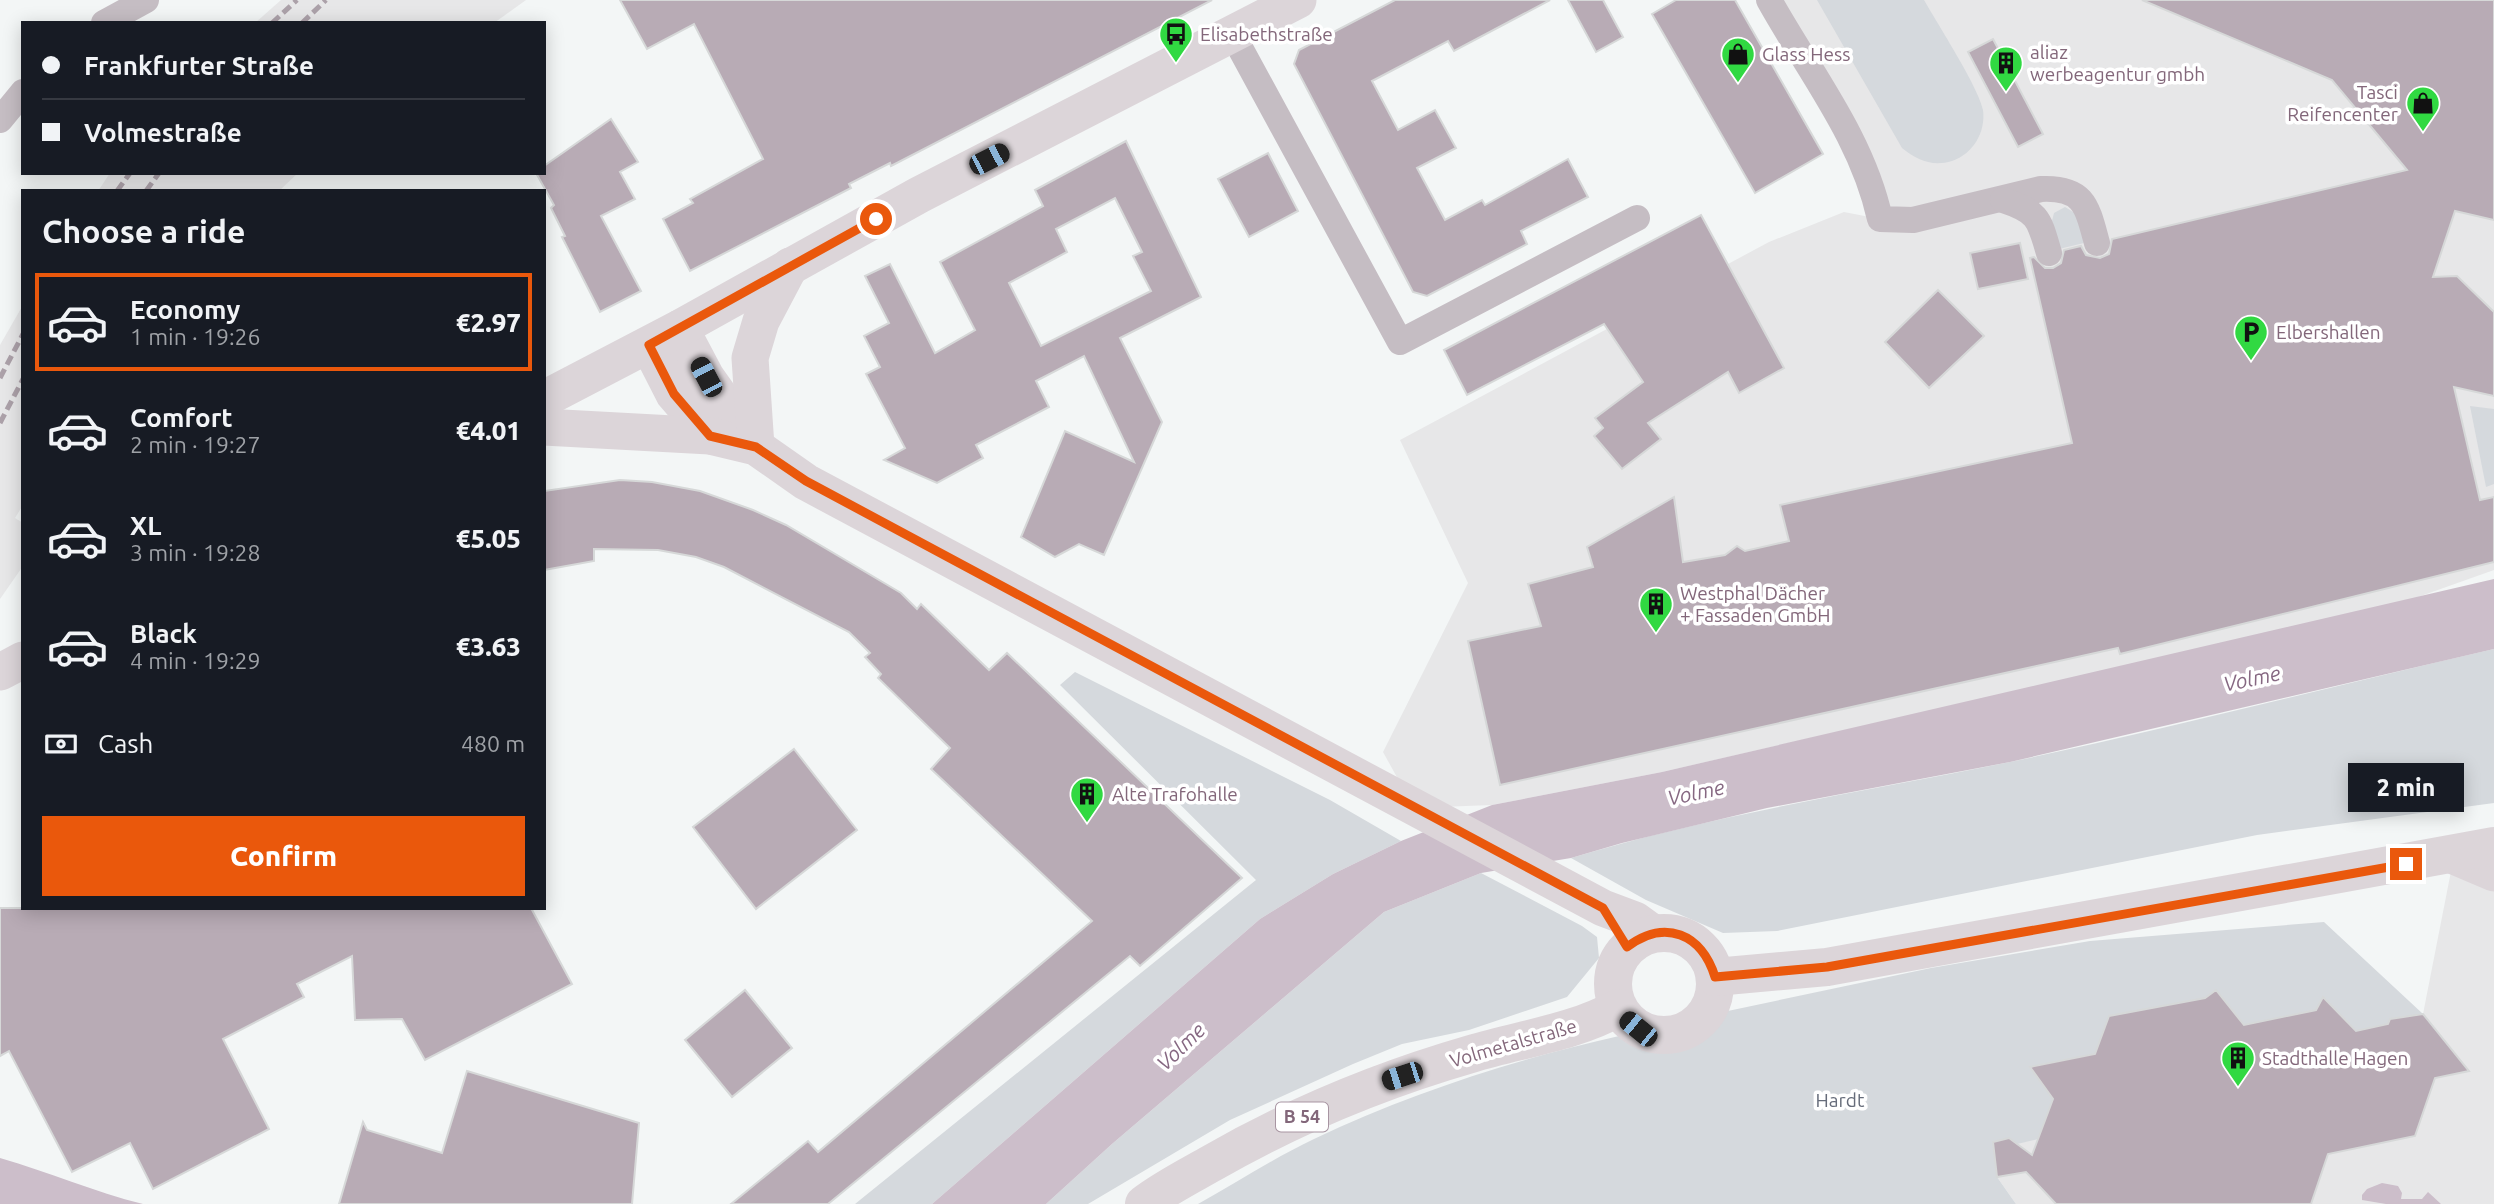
<!DOCTYPE html>
<meta charset="utf-8">
<style>
body{margin:0;font-family:Ubuntu,sans-serif;background:#242831;color:#f1f3f6;height:100vh;display:flex;flex-direction:column;font-size:26px;white-space:nowrap}
*{box-sizing:border-box;margin:0}
p{font-size:23px;color:#9ea1a6}
.icon{flex:none;width:38px;height:38px;fill:none;stroke:currentColor;stroke-width:2;stroke-linecap:round;stroke-linejoin:round}
.map{position:relative;flex:1;overflow:hidden}
.sheet{position:absolute;left:21px;top:189px;width:525px;height:721px;display:flex;flex-direction:column;background:#171b24;border-radius:0px;box-shadow:0 4px 18px #0003}
.sheet>*{flex:none}
.banner{position:absolute;left:21px;top:21px;width:525px;height:154px;border-radius:0px;box-shadow:0 4px 18px #0003;display:grid;align-content:center;height:154px;padding:0 21px;background:#171b24}
.end{position:absolute;width:32px;height:32px;margin:-16px;border:9px solid #ea580c;background:#fff;box-shadow:0 0 0 4px #fff}
.from{border-radius:50%}
.bubble{position:absolute;height:49px;border-radius:0px;background:#171b24;box-shadow:0 4px 18px #0003;font-size:23px;font-weight:800;line-height:49px;text-align:center}
.car{position:absolute;width:21px;height:42px;margin:-21px -10px;border-radius:9px;box-shadow:0 0 5px 2px #0007;background:linear-gradient(#222 24%,#8ab4d8 0 40%,#222 0 76%,#8ab4d8 0 86%,#222 0)}
.banner b{display:flex;align-items:center;gap:24px;height:66px;font-size:26px}
.banner b+b{border-top:2px solid #363941}
.banner i{width:18px;height:18px;background:#f1f3f6}
ul{padding:0;list-style:none}
li{display:flex;align-items:center;gap:21px;height:98px;margin:0 14px 10px;padding:0 7px;border:4px solid transparent;border-radius:0px}
li div{flex:1}
li b{display:block;font-size:26px}
li em{font-style:normal;font-weight:800}
li.active{border-color:#ea580c}
li>.icon{width:63px;height:63px;stroke-width:1.5}
h2{padding:0 21px;font-size:32px;line-height:84px}
.pay{display:flex;align-items:center;gap:18px;height:77px;padding:0 21px;font-size:26px}
.pay p{margin-inline-start:auto}
.action{display:flex;gap:14px;margin-top:auto;padding:14px 21px}
.action a{flex:1;height:80px;border-radius:0px;background:#ea580c;color:#fff;font-size:28px;font-weight:800;line-height:80px;text-align:center}
.map>svg:first-child{display:block}
.built{fill:#e7e7e8}
.green{fill:#d5d9dd}
.water{fill:#ccbeca}
.building{fill:#b8abb5;stroke:#d6d8d8;stroke-width:2;fill-rule:evenodd}
.lines{fill:none;stroke-linecap:round;stroke-linejoin:round}
.street{stroke:#c5bdc3;stroke-width:26}
.secondary{stroke:#dcd5d9;stroke-width:37}
.primary{stroke:#dcd5d9;stroke-width:38}
.rail{stroke:#aca1a9;stroke-width:5;stroke-dasharray:10 5;stroke-linecap:butt}
.route{stroke:#ea580c;stroke-width:9}
.labels{text-anchor:middle;stroke-width:7;stroke-linejoin:round;paint-order:stroke}
.shield{fill:#fff;stroke:#a895a2;stroke-width:2}
.shield-label{font-size:18px;font-weight:bold;fill:#83677a}
.poi-label{font-size:19px;fill:#83677a;stroke:#fff;text-anchor:start}
.street-label{font-size:19px;fill:#83677a;stroke:#fff}
.park-label{font-size:19px;fill:#666c7a;stroke:#fff}
.water-label{font-size:21px;font-style:italic;fill:#866882;stroke:#fff}
</style>
<div class="map">
<svg width="2494" height="1204" viewBox="0 0 2494 1204">
<rect width="100%" height="100%" fill="#f3f6f6"/>
<g class="built">
<path d="M 281,0 L 526,0 L 494,23 L 255,23 Z"/>
<path d="M 1769,0 L 2494,0 L 2494,570 L 2404,602 L 1662,772 L 1492,805 L 1414,808 L 1383,752 L 1468,583 L 1400,440 L 1769,242 L 1844,212 L 1880,219 Z"/>
<path d="M 110,173 L 298,173 L 279,191 L 98,191 Z"/>
<path d="M 23,305 L 23,505 L 15,518 L 23,523 L 23,566 L 0,599 L 0,345 Z"/>
<path d="M 2454,856 L 2494,873 L 2494,1204 L 2016,1204 L 1997,1177 L 1993,1142 L 2009,1138 L 2038,1065 L 2095,1054 L 2109,1016 L 2205,998 L 2216,990 L 2323,997 L 2390,1019 L 2423,1014 Z"/>
</g>
<g class="green">
<path d="M 1817,0 L 1924,0 C 1937,23 1979,88 1983,110 C 1986,132 1973,154 1952,161 C 1932,167 1917,160 1902,148 Z"/>
<path d="M 2065,207 L 2078,215 L 2084,243 L 2059,249 L 2052,221 L 2054,213 Z"/>
<path d="M 2470,406 L 2494,409 L 2494,484 L 2486,487 Z"/>
<path d="M 2494,649 L 2494,803 L 2257,835 L 1777,931 L 1723,933 L 1646,900 L 1571,858 C 1715,814 1863,792 2010,762 C 2172,728 2333,686 2494,649 Z"/>
<path d="M 1075,672 L 1330,800 L 1401,841 L 1333,874 L 1260,919 L 932,1204 L 855,1204 L 1256,880 L 1060,685 Z"/>
<path d="M 1481,873 L 1582,926 L 1597,937 L 1599,958 L 1567,997 L 1469,1030 L 1402,1044 L 1353,1064 L 1230,1120 L 1088,1204 L 1046,1204 L 1112,1144 L 1384,912 Z"/>
<path d="M 2324,922 L 2423,1014 L 2390,1019 L 2388,1024 L 2356,1031 L 2323,997 L 2316,1010 L 2244,1025 L 2216,990 L 2205,998 L 2109,1016 L 2095,1054 L 2038,1065 L 2035,1074 L 2053,1099 L 2038,1139 L 2017,1144 L 2009,1138 L 1993,1142 L 1997,1177 L 2016,1204 L 1198,1204 C 1236,1183 1274,1158 1314,1139 C 1443,1078 1580,1040 1720,1016 L 1723,1012 L 1931,968 L 2090,941 Z"/>
</g>
<g class="water">
<path d="M 2494,579 L 2494,649 L 2010,762 L 1767,808 L 1622,843 L 1571,858 L 1481,873 L 1384,912 L 1112,1144 L 1046,1204 L 932,1204 L 1260,919 L 1333,874 L 1401,841 L 1492,805 L 1662,772 Z"/>
<path d="M 0,1158 C 49,1172 94,1192 143,1204 L 0,1204 Z"/>
<path d="M 2382,1183 L 2398,1186 L 2402,1193 L 2401,1199 L 2422,1199 L 2428,1192 L 2441,1204 L 2386,1204 L 2362,1200 L 2362,1195 L 2367,1189 Z"/>
</g>
<g class="building">
<path d="M 620,0 L 1212,0 L 891,166 L 890,163 L 849,184 L 851,188 L 690,271 L 663,219 L 693,203 L 690,199 L 763,159 L 694,24 L 647,49 Z"/>
<path d="M 1395,0 L 1550,0 L 1454,51 L 1448,41 L 1372,81 L 1398,130 L 1435,110 L 1456,148 L 1417,168 L 1445,220 L 1482,200 L 1485,205 L 1568,159 L 1588,197 L 1521,231 L 1527,244 L 1427,296 L 1413,292 L 1294,64 L 1299,50 Z"/>
<path d="M 1568,0 L 1603,0 L 1623,37 L 1596,52 Z"/>
<path d="M 1676,0 L 1735,0 L 1823,154 L 1755,193 L 1652,14 Z"/>
<path d="M 2142,0 L 2494,0 L 2494,220 L 2455,211 L 2433,277 L 2457,276 L 2494,312 L 2494,396 L 2454,387 L 2480,500 L 2494,497 L 2494,562 L 2120,654 L 2118,648 L 1500,785 L 1468,641 L 1541,626 L 1528,584 L 1593,567 L 1587,547 L 1674,497 L 1683,562 L 1725,555 L 1737,546 L 1745,551 L 1789,541 L 1780,505 L 2072,443 L 2030,258 L 2034,257 L 2045,268 L 2053,268 L 2061,263 L 2064,250 L 2081,246 L 2086,255 L 2100,258 L 2109,254 L 2112,239 L 2407,170 L 2332,80 Z"/>
<path d="M 1993,39 L 2043,134 L 2018,147 L 1968,52 Z"/>
<path d="M 611,119 L 638,162 L 620,172 L 635,199 L 601,216 L 641,291 L 600,312 L 562,237 L 565,236 L 551,208 L 554,205 L 536,173 L 544,173 L 544,166 Z"/>
<path d="M 1126,141 L 1201,297 L 1120,338 L 1162,422 L 1104,555 L 1079,544 L 1055,557 L 1021,537 L 1065,431 L 1134,462 L 1084,356 L 1036,381 L 1049,407 L 976,445 L 983,458 L 937,483 L 884,460 L 905,448 L 866,374 L 880,367 L 864,336 L 889,323 L 865,276 L 890,264 L 935,353 L 975,330 L 940,262 L 1043,206 L 1035,190 ZM 1115,198 L 1142,252 L 1133,256 L 1151,291 L 1041,346 L 1009,283 L 1067,252 L 1056,229 Z"/>
<path d="M 1268,153 L 1298,211 L 1249,237 L 1218,179 Z"/>
<path d="M 1701,215 L 1784,368 L 1739,393 L 1728,372 L 1648,423 L 1661,439 L 1622,469 L 1594,436 L 1603,428 L 1595,418 L 1643,382 L 1604,324 L 1467,395 L 1444,350 Z"/>
<path d="M 2020,243 L 2028,279 L 1978,289 L 1970,253 Z"/>
<path d="M 1938,290 L 1984,336 L 1929,388 L 1885,342 Z"/>
<path d="M 620,480 L 652,482 L 700,491 L 753,510 L 786,525 L 901,593 L 917,609 L 921,604 L 989,670 L 1007,653 L 1242,878 L 1140,966 L 1130,956 L 828,1204 L 731,1204 L 808,1141 L 818,1152 L 1092,921 L 931,769 L 950,748 L 878,678 L 881,674 L 865,657 L 870,653 L 849,632 L 724,567 L 696,557 L 658,550 L 594,549 L 594,561 L 544,570 L 544,491 Z"/>
<path d="M 794,749 L 857,830 L 756,909 L 693,827 Z"/>
<path d="M 0,908 L 531,908 L 572,984 L 425,1060 L 402,1019 L 355,1020 L 352,956 L 297,984 L 304,997 L 223,1039 L 269,1129 L 153,1189 L 130,1143 L 72,1172 L 9,1051 L 0,1056 Z"/>
<path d="M 745,990 L 792,1048 L 732,1097 L 685,1040 Z"/>
<path d="M 2216,990 L 2244,1025 L 2316,1010 L 2323,997 L 2356,1031 L 2388,1024 L 2390,1019 L 2423,1014 L 2469,1071 L 2435,1078 L 2415,1136 L 2328,1154 L 2311,1204 L 2056,1204 L 2026,1172 L 1997,1177 L 1993,1142 L 2009,1138 L 2032,1155 L 2053,1099 L 2030,1067 L 2095,1054 L 2109,1016 L 2205,998 Z"/>
<path d="M 467,1071 L 639,1123 L 632,1204 L 339,1204 L 363,1122 L 367,1130 L 442,1153 Z"/>
</g>
<g class="lines">
<g class="street">
<path d="M 1769,0 C 1809,72 1862,137 1880,219 L 1913,220 L 2041,189 C 2084,187 2087,206 2097,243"/>
<path d="M 104,23 L 146,0"/>
<path d="M 1233,35 L 1400,342 L 1637,218"/>
<path d="M 0,120 L 23,92"/>
<path d="M 2003,200 C 2039,212 2039,219 2049,253"/>
</g>
<g class="secondary">
<path d="M 680,328 L 706,377 L 754,445"/>
<path d="M 649,345 L 674,394 L 710,436"/>
<path d="M 544,399 L 680,328 L 919,195 L 1298,0"/>
<path d="M 544,427 L 710,436 L 756,447 L 806,482 L 1603,908 L 1635,920 L 1653,933"/>
<path d="M 756,447 L 750,358 L 761,321 L 790,266"/>
<path d="M 0,672 L 23,660"/>
<path d="M 2454,856 L 2494,873"/>
</g>
<g class="primary">
<circle cx="1664" cy="984" r="51"/>
<path d="M 1715,977 L 1827,967 L 2494,846"/>
<path d="M 1144,1204 C 1165,1188 1189,1176 1212,1163 C 1294,1116 1381,1080 1471,1054 C 1520,1039 1573,1033 1618,1008"/>
</g>
<g class="rail">
<path d="M 272,23 L 297,0"/>
<path d="M 302,23 L 326,0"/>
<path d="M 117,191 L 130,173"/>
<path d="M 146,191 L 159,173"/>
<path d="M 0,378 L 23,334"/>
<path d="M 0,423 L 23,379"/>
</g>
</g>
<g class="lines">
<path class="route" d="M 876,219 L 649,345 L 674,394 L 710,436 L 756,447 L 806,481 L 1603,908 L 1627,947 C 1665,918 1702,934 1715,977 L 1827,967 L 2406,864"/>
</g>
<defs>
<g id="bus-pin" transform="scale(1.75)"><path d="M0 17L-7.5 6A9.5 9.5 0 1 1 7.5 6Z" fill="#31d942" stroke="#fff"/><path d="M-5-6H5V4H4V6H2V4H-2V6H-4V4H-5ZM-3.5-4V0h7V-4ZM-3.5 1.2v1.5H-2V1.2ZM2 1.2v1.5H3.5V1.2Z" fill="#111"/></g>
<g id="shop-pin" transform="scale(1.75)"><path d="M0 17L-7.5 6A9.5 9.5 0 1 1 7.5 6Z" fill="#31d942" stroke="#fff"/><path d="M-5-2.5h2.3a2.7 3.5 0 0 1 5.4 0H5L5.5 6h-11ZM-1.5-2.5h3a1.5 2.3 0 0 0-3 0Z" fill="#111"/></g>
<g id="building-pin" transform="scale(1.75)"><path d="M0 17L-7.5 6A9.5 9.5 0 1 1 7.5 6Z" fill="#31d942" stroke="#fff"/><path d="M-4-6H4V6H1V3H-1V6H-4ZM-2.5-4.3h1.7v1.8h-1.7ZM.8-4.3h1.7v1.8H.8ZM-2.5-1h1.7V.8h-1.7ZM.8-1h1.7V.8H.8Z" fill="#111"/></g>
<g id="parking-pin" transform="scale(1.75)"><path d="M0 17L-7.5 6A9.5 9.5 0 1 1 7.5 6Z" fill="#31d942" stroke="#fff"/><path d="M-3.5-5.5H1a3.5 3.5 0 0 1 0 7H-1V5.5H-3.5ZM-1-3.4V-.6H.8a1.4 1.4 0 0 0 0-2.8Z" fill="#111"/></g>
</defs>
<g fill-rule="evenodd">
<use href="#bus-pin" x="1176" y="34"/>
<use href="#shop-pin" x="1738" y="54"/>
<use href="#building-pin" x="2006" y="63"/>
<use href="#shop-pin" x="2423" y="103"/>
<use href="#parking-pin" x="2251" y="332"/>
<use href="#building-pin" x="1656" y="604"/>
<use href="#building-pin" x="1087" y="794"/>
<use href="#building-pin" x="2238" y="1058"/>
</g>
<g class="labels">
<rect class="shield" x="1276" y="1102.5" width="52" height="29" rx="5"/>
<g class="shield-label">
<text x="1302" y="1123">B 54</text>
</g>
<g class="poi-label">
<text x="1200" y="41">Elisabethstraße</text>
<text x="2030" y="59">aliaz<tspan x="2030" dy="22">werbeagentur gmbh</tspan></text>
<text x="1762" y="61">Glass Hess</text>
<text x="2398" y="99" text-anchor="end">Tasci<tspan x="2398" dy="22">Reifencenter</tspan></text>
<text x="2276" y="339">Elbershallen</text>
<text x="1680" y="600">Westphal Dächer<tspan x="1680" dy="22">+ Fassaden GmbH</tspan></text>
<text x="1112" y="801">Alte Trafohalle</text>
<text x="2262" y="1065">Stadthalle Hagen</text>
</g>
<g class="street-label">
<text transform="translate(1513 1043) rotate(-16)" y="7">Volmetalstraße</text>
</g>
<g class="park-label">
<text x="1840" y="1107">Hardt</text>
</g>
<g class="water-label">
<text transform="translate(2252 679) rotate(-12)" y="7">Volme</text>
<text transform="translate(1696 793) rotate(-12)" y="7">Volme</text>
<text transform="translate(1181 1047) rotate(-44)" y="7">Volme</text>
</g>
</g>
</svg>
<i class="end from" style="left:876px;top:219px"></i>
<i class="end" style="left:2406px;top:864px"></i>
<div class="bubble" style="left:2348px;top:763px;width:116px">2 min</div>
<i class="car" style="left:989px;top:159px;rotate:63deg"></i>
<i class="car" style="left:706px;top:377px;rotate:332deg"></i>
<i class="car" style="left:1638px;top:1029px;rotate:309deg"></i>
<i class="car" style="left:1402px;top:1076px;rotate:252deg"></i>
<div class="banner">
<b><i class="from"></i>Frankfurter Straße</b>
<b><i></i>Volmestraße</b>
</div>
<section class="sheet">
<h2>Choose a ride</h2>
<ul>
<li class="active"><svg class="icon" aria-label="car" viewBox="0 0 24 24"><path d="M5 17H2v-5l4-1 3-4h7l3 4 3 1v5h-3M9 17h6M6 11h13"/><circle cx="7" cy="17" r="2"/><circle cx="17" cy="17" r="2"/></svg><div><b>Economy</b><p>1 min · 19:26</p></div><em>€2.97</em></li>
<li><svg class="icon" aria-label="car" viewBox="0 0 24 24"><path d="M5 17H2v-5l4-1 3-4h7l3 4 3 1v5h-3M9 17h6M6 11h13"/><circle cx="7" cy="17" r="2"/><circle cx="17" cy="17" r="2"/></svg><div><b>Comfort</b><p>2 min · 19:27</p></div><em>€4.01</em></li>
<li><svg class="icon" aria-label="car" viewBox="0 0 24 24"><path d="M5 17H2v-5l4-1 3-4h7l3 4 3 1v5h-3M9 17h6M6 11h13"/><circle cx="7" cy="17" r="2"/><circle cx="17" cy="17" r="2"/></svg><div><b>XL</b><p>3 min · 19:28</p></div><em>€5.05</em></li>
<li><svg class="icon" aria-label="car" viewBox="0 0 24 24"><path d="M5 17H2v-5l4-1 3-4h7l3 4 3 1v5h-3M9 17h6M6 11h13"/><circle cx="7" cy="17" r="2"/><circle cx="17" cy="17" r="2"/></svg><div><b>Black</b><p>4 min · 19:29</p></div><em>€3.63</em></li>
</ul>
<div class="pay"><svg class="icon" aria-label="cash" viewBox="0 0 24 24"><path d="M3 7h18v10H3z"/><circle cx="12" cy="12" r="2"/></svg>Cash<p>480 m</p></div>
<div class="action"><a>Confirm</a></div>
</section>
</div>
